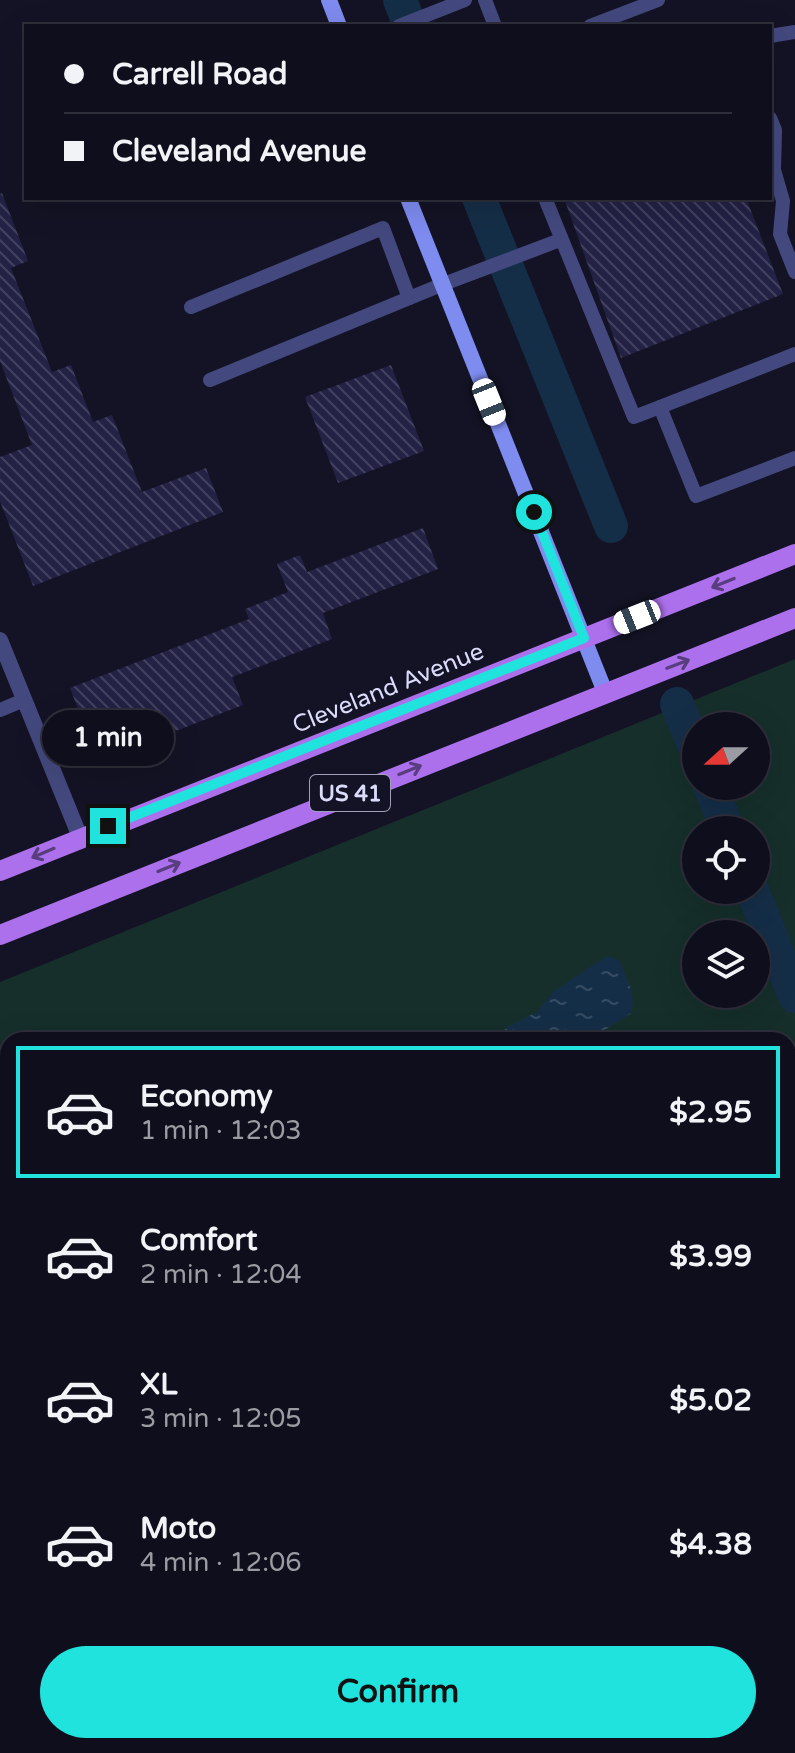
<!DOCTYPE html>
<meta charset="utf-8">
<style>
body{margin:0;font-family:"Varela Round",sans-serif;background:#1c1c29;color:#f1f3f6;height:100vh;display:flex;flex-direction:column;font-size:30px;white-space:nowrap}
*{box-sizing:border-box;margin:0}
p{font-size:26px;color:#9b9ca3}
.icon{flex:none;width:44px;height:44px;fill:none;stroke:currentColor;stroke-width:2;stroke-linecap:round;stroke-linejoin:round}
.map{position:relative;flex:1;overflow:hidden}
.sheet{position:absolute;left:0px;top:1032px;width:796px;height:722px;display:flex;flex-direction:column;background:#0e0e1c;border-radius:24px 24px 0 0;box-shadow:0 8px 32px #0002,0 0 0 2px #2e2e3b}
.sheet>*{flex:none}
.hud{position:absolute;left:24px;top:24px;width:748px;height:176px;border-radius:0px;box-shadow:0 8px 32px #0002,0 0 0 2px #2e2e3b;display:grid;align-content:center;height:176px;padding:0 40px;background:#0e0e1c}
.needle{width:52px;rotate:249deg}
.tools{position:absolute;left:682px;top:712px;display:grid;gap:16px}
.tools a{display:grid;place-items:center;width:88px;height:88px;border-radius:50%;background:#0e0e1c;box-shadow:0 8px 32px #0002,0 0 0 2px #2e2e3b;font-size:40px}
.end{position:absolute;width:36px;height:36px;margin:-18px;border:10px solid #1fe3dc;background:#111;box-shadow:0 0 0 4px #111}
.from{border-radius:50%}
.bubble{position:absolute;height:56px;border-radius:28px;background:#0e0e1c;box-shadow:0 8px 32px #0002,0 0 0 2px #2e2e3b;font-size:26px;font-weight:700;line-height:56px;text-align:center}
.car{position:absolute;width:24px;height:48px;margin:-24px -12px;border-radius:10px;box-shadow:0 0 6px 2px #0007;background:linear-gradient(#fff 24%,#345 0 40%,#fff 0 76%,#345 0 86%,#fff 0)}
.hud b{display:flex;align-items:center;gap:28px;height:76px;font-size:30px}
.hud b+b{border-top:2px solid #2e2e3b}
.hud i{width:20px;height:20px;background:#f1f3f6}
ul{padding:14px 0 0;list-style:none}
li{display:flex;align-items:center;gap:24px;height:132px;margin:0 16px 12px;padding:0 24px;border:4px solid transparent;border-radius:0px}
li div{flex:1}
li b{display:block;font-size:30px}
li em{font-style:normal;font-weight:700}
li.on{border-color:#1fe3dc}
li>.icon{width:72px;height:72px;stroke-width:1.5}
.primary-button{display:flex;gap:16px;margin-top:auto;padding:16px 40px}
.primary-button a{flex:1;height:92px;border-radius:48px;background:#1fe3dc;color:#111;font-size:32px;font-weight:700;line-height:92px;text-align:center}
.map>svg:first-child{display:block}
.grass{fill:#162f2a;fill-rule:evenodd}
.water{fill:url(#water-ripples)}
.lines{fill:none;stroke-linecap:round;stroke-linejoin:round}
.canal{stroke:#152e47;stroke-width:34}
.building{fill:url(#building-back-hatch)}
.lane{stroke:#43497e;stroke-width:14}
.street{stroke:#43497e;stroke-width:16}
.secondary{stroke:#7e8bef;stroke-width:16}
.primary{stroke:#ad70ed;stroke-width:20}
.oneway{stroke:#583d7f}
.route{stroke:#1fe3dc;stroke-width:10}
.labels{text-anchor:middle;stroke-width:6;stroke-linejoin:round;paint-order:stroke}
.shield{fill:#131325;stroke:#9fa0ba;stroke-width:2}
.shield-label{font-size:22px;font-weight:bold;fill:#dbdcfa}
.street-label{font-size:24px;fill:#dbdcfa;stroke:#131325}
</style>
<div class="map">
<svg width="795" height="1753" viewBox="0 0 795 1753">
<defs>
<pattern id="water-ripples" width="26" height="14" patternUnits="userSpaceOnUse" patternTransform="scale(2)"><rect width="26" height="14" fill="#152e47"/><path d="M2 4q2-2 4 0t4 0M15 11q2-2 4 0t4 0" fill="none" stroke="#364c62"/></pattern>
<pattern id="building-back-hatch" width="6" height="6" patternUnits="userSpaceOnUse" patternTransform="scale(2)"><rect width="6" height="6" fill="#232144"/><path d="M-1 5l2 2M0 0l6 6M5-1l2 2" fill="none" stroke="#424160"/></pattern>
</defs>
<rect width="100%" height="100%" fill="#131325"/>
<path class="grass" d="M 795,659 L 795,1753 L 0,1753 L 0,982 ZM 696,726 L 756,726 L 756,786 L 696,786 ZM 696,830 L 756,830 L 756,890 L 696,890 ZM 696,934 L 756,934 L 756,994 L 696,994 ZM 8,1040 L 788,1040 L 788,1746 L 8,1746 Z"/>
<path class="water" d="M 607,956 L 619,960 C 625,976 639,998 630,1014 L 589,1040 L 492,1040 L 509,1026 L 537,1012 L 554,991 Z"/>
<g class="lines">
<g class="canal">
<path d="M 400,0 L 410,26"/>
<path d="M 479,198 L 611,526"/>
<path d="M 677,704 L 696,750"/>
<path d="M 710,786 L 728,830"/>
<path d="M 752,890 L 795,996"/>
</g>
</g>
<g class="building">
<path d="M 2,193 L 28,261 L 11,268 L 52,372 L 71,365 L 93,422 L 112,415 L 142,492 L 206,468 L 223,512 L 33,586 L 0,501 L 0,457 L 32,445 L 0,361 L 0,194 Z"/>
<path d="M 564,198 L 746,198 L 783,294 L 621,358 Z"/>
<path d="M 391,365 L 424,451 L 338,483 L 305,397 Z"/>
<path d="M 423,528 L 438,569 L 323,613 L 332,639 L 232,677 L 243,705 L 98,761 L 70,688 L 249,619 L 245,609 L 288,592 L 277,564 L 300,555 L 307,572 Z"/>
</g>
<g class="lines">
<g class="lane">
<path d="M 485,0 L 495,26"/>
<path d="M 399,26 L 465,0"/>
<path d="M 590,26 L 658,0"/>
<path d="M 770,36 L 795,32"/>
<path d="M 770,118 L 775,130 L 774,170 L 783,201 L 780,234 L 795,272"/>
<path d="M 545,198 L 634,417 L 660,407 L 696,496 L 795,458"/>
<path d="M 191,307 L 383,228 L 409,298"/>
<path d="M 210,380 L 441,285 L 560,240"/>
<path d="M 660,407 L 795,354"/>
<path d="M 0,710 L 24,700"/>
</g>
<path class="street" d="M 0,640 L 80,837"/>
<g class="secondary">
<path d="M 329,0 L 339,26"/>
<path d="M 408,198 L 605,692"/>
</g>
<g class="primary">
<path d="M 0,871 L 795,554"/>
<path d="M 0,935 L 795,618"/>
</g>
</g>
<defs><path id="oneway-shaft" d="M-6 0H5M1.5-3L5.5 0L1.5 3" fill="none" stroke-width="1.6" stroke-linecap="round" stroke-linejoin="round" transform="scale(2)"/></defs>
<g class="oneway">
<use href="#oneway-shaft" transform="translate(723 583) rotate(158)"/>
<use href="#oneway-shaft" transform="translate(678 664) rotate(-21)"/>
<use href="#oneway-shaft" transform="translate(410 770) rotate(-22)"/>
<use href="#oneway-shaft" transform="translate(43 853) rotate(157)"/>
<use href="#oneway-shaft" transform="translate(169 867) rotate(-22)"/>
</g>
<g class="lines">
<path class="route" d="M 108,826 L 584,638 L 534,512"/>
</g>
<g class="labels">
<rect class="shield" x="310" y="775" width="80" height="36" rx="6"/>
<g class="shield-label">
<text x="350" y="801">US 41</text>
</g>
<g class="street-label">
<text transform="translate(388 688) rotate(-22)" y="8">Cleveland Avenue</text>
</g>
</g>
</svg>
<div class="tools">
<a><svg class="needle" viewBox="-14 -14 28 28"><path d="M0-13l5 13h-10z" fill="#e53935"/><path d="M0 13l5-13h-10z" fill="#9b9ca3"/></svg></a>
<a><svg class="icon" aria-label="locate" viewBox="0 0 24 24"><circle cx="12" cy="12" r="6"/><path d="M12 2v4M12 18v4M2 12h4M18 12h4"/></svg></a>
<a><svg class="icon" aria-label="layers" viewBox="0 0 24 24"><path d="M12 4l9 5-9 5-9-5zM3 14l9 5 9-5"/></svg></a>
</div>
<i class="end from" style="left:534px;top:512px"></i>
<i class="end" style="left:108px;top:826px"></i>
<div class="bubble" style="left:42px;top:710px;width:132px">1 min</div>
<i class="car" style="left:489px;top:402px;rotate:158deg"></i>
<i class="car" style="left:637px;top:617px;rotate:248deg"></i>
<div class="hud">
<b><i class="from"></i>Carrell Road</b>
<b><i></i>Cleveland Avenue</b>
</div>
<section class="sheet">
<ul>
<li class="on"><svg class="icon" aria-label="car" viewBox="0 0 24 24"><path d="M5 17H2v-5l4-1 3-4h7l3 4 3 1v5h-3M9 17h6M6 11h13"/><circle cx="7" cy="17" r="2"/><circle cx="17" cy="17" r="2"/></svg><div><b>Economy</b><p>1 min · 12:03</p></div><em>$2.95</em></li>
<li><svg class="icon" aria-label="car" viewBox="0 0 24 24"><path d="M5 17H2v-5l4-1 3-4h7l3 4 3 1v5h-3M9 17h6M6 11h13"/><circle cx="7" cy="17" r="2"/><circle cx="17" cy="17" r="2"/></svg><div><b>Comfort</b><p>2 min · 12:04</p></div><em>$3.99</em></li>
<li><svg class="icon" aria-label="car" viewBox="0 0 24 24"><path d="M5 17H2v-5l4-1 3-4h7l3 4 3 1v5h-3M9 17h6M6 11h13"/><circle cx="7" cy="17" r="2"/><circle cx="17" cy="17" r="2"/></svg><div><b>XL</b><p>3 min · 12:05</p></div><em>$5.02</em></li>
<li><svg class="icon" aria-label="car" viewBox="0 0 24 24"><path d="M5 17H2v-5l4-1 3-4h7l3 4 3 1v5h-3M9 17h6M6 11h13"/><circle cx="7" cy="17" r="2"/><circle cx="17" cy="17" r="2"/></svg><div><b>Moto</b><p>4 min · 12:06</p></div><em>$4.38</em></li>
</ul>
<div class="primary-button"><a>Confirm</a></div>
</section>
</div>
